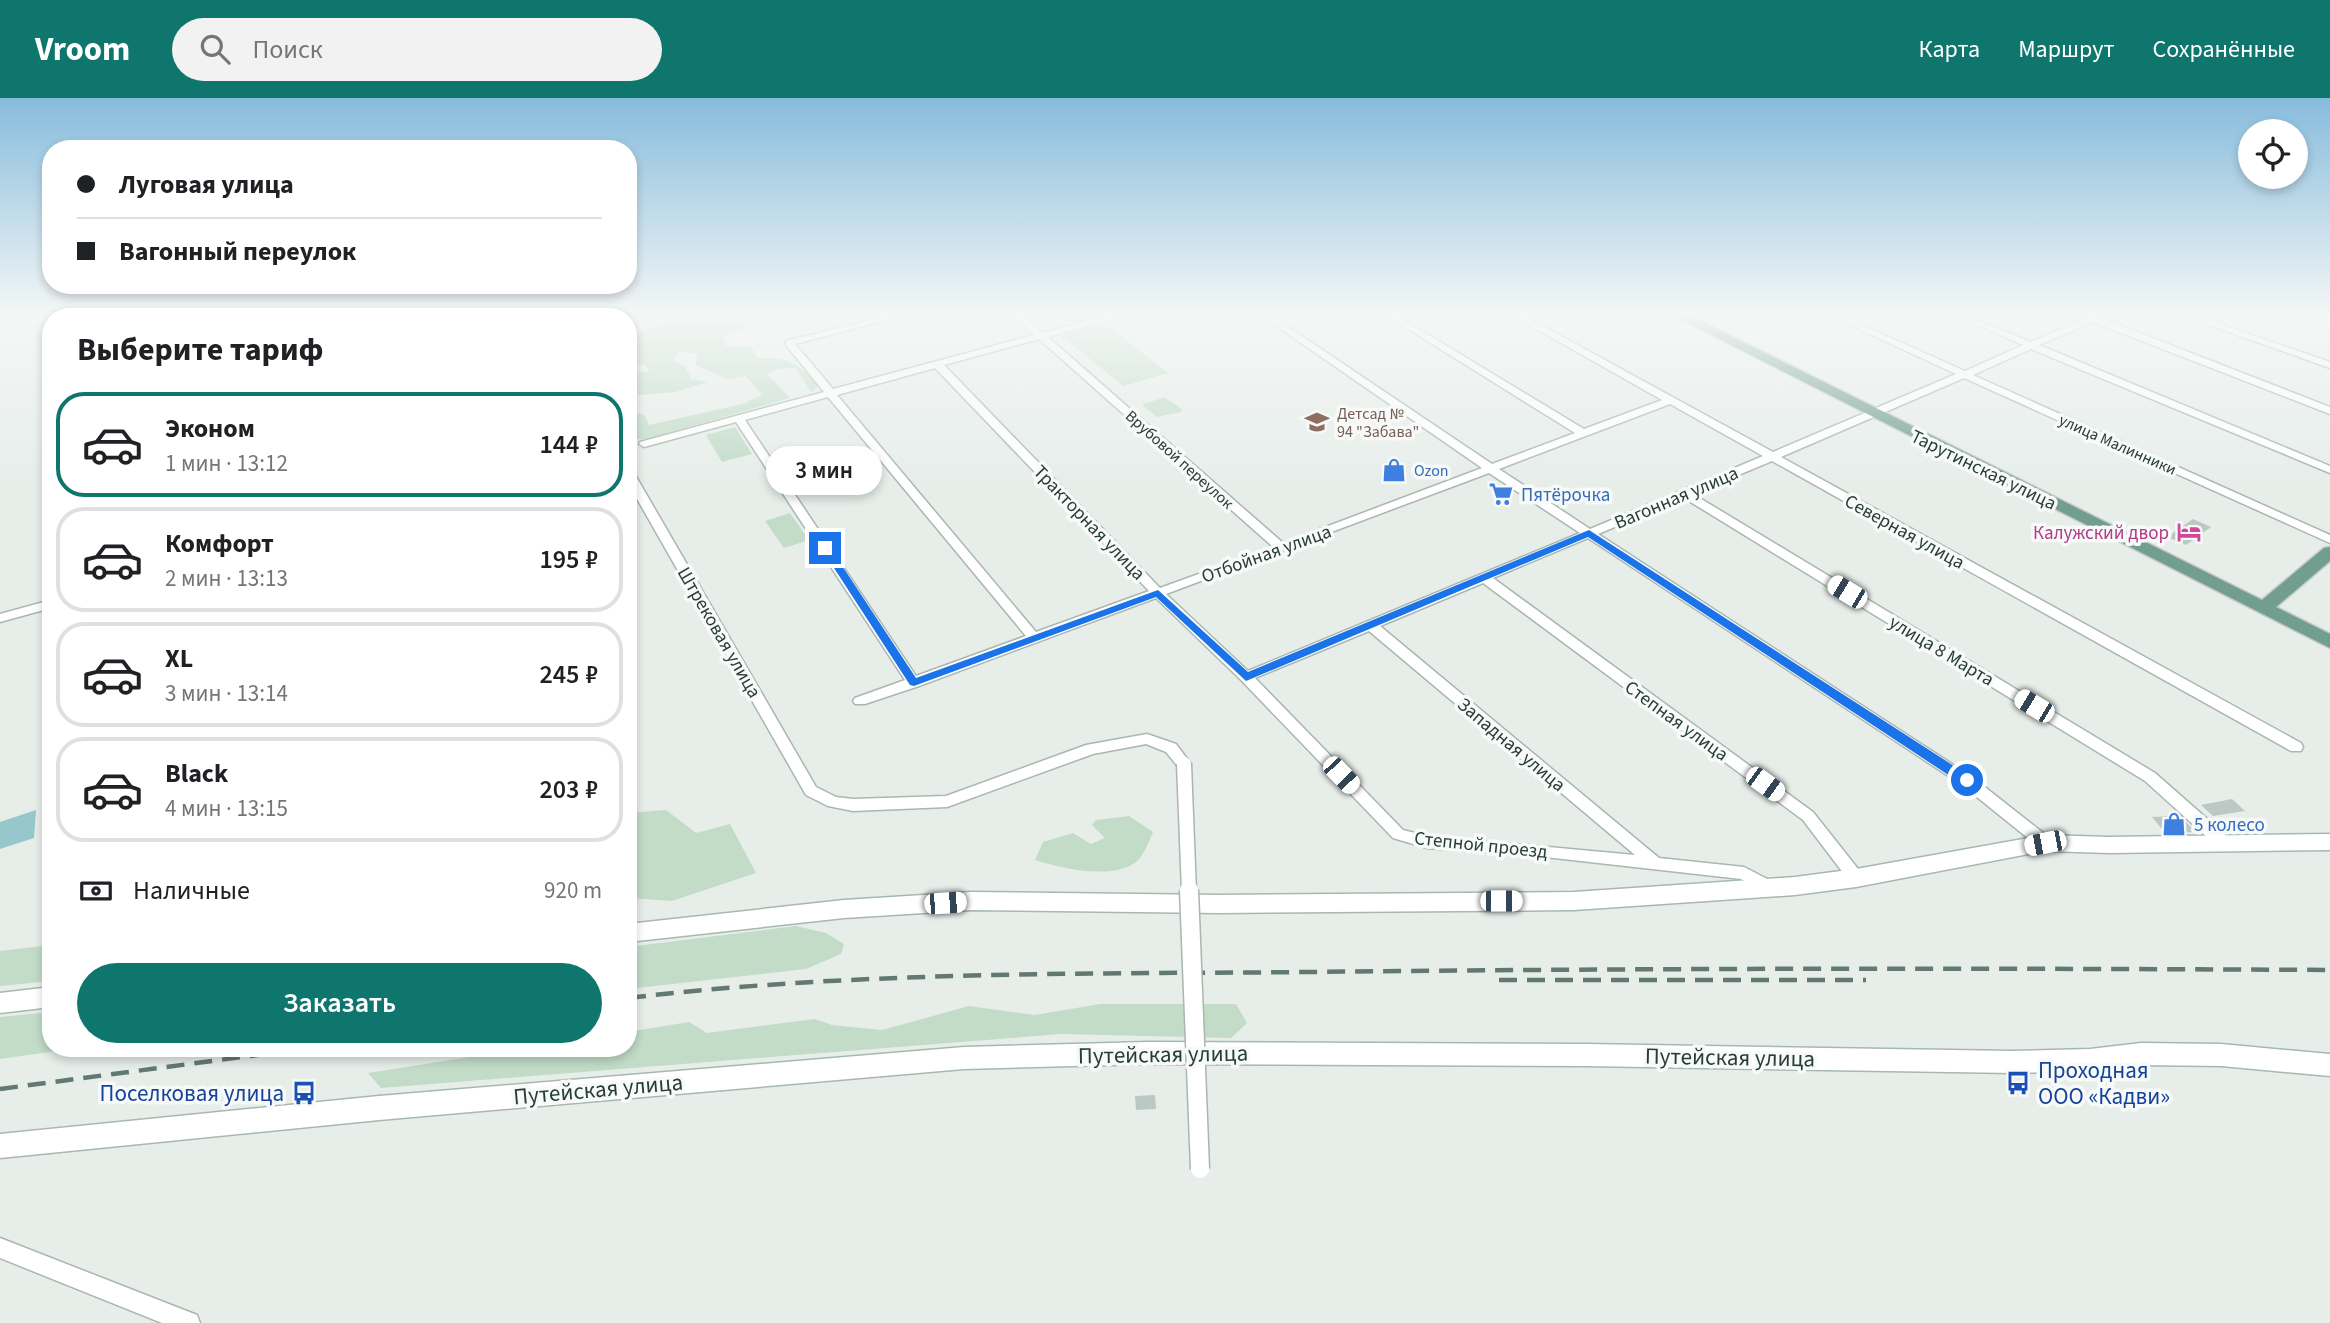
<!DOCTYPE html>
<html lang="ru">
<meta charset="utf-8">
<style>
body{margin:0;font-family:"Source Sans 3",sans-serif;background:#f2f2f2;color:#202124;height:100vh;display:flex;flex-direction:column;font-size:26px;white-space:nowrap}
*{box-sizing:border-box;margin:0}
p{font-size:23px;color:#757577}
.icon{flex:none;width:38px;height:38px;fill:none;stroke:currentColor;stroke-width:2;stroke-linecap:round;stroke-linejoin:round}
.map{position:relative;flex:1;overflow:hidden}
.panel{position:absolute;left:42px;top:210px;width:595px;height:749px;display:flex;flex-direction:column;background:#fff;border-radius:28px;box-shadow:0 4px 10px #0003}
.panel>*{flex:none}
.top-card{position:absolute;left:42px;top:42px;width:595px;height:154px;border-radius:28px;box-shadow:0 4px 10px #0003;display:grid;align-content:center;height:154px;padding:0 35px;background:#fff}
.fabs{position:absolute;left:2238px;top:21px;display:grid;gap:14px}
.fabs a{display:grid;place-items:center;width:70px;height:70px;border-radius:50%;background:#fff;box-shadow:0 4px 10px #0003;font-size:35px}
.end{position:absolute;width:32px;height:32px;margin:-16px;border:9px solid #1a73e8;background:#fff;box-shadow:0 0 0 4px #fff}
.from{border-radius:50%}
.bubble{position:absolute;height:49px;border-radius:24px;background:#fff;box-shadow:0 4px 10px #0003;font-size:23px;font-weight:600;line-height:49px;text-align:center}
.car{position:absolute;width:21px;height:42px;margin:-21px -10px;border-radius:9px;box-shadow:0 0 5px 2px #0007;background:linear-gradient(#fff 24%,#345 0 40%,#fff 0 76%,#345 0 86%,#fff 0)}
.top-card b{display:flex;align-items:center;gap:24px;height:66px;font-size:26px}
.top-card b+b{border-top:2px solid #e0e0e0}
.top-card i{width:18px;height:18px;background:#202124}
ul{padding:0;list-style:none}
li{display:flex;align-items:center;gap:21px;height:105px;margin:0 14px 10px;padding:0 21px;border:4px solid #e0e0e0;border-radius:28px}
li div{flex:1}
li b{display:block;font-size:26px}
li em{font-style:normal;font-weight:600}
li.selected{border-color:#0f766e}
li>.icon{width:63px;height:63px;stroke-width:1.5}
h2{padding:0 35px;font-size:32px;line-height:84px}
.pay{display:flex;align-items:center;gap:18px;height:77px;padding:0 35px;font-size:26px}
.pay p{margin-inline-start:auto}
.button{display:flex;gap:14px;margin-top:auto;padding:14px 35px}
.button a{flex:1;height:80px;border-radius:42px;background:#0f766e;color:#fff;font-size:28px;font-weight:600;line-height:80px;text-align:center}
header{display:flex;align-items:center;gap:42px;box-sizing:border-box;height:98px;padding:0 35px;background:#0f766e;color:#fff}
header strong{font-size:33px}
nav{display:flex;gap:38px;margin-inline-start:auto;font-size:24px}
.search{width:490px;height:63px;background:#f2f2f2;display:flex;align-items:center;gap:18px;box-sizing:border-box;padding:0 24px;border-radius:38px;color:#757577;font-size:26px}
.map>svg:first-child{display:block}
.green{fill:#c2dcc8}
.water{fill:#96c7cb}
.building{fill:#bcc8c3}
.lines{fill:none;stroke-linecap:round;stroke-linejoin:round}
.minor-casing{stroke:#aab6b0;stroke-width:3}
.secondary-casing{stroke:#a6b8b1;stroke-width:3}
.primary-casing{stroke:#c3c9c7;stroke-width:3}
.minor{fill:#fff;fill-rule:evenodd}
.secondary{fill:#fff;fill-rule:evenodd}
.primary{fill:#719e8f;fill-rule:evenodd}
.rail{stroke:#627971;stroke-width:4.5;stroke-dasharray:18 10;stroke-linecap:butt}
.minor-bridge-far1-casing{stroke:#aab6b0;stroke-width:17;stroke-linecap:butt}
.minor-bridge-casing{stroke:#aab6b0;stroke-width:21;stroke-linecap:butt}
.minor-bridge-far1{stroke:#fff;stroke-width:14}
.minor-bridge{stroke:#fff;stroke-width:18}
.route{fill:#1a73e8}
.labels{text-anchor:middle;stroke-width:7;stroke-linejoin:round;paint-order:stroke}
.far-education-label{font-size:16px;fill:#785e54;stroke:#f7faf8;text-anchor:start}
.far-street-label{font-size:16px;fill:#273e36;stroke:#f7faf8}
.far-shop-label{font-size:16px;fill:#366cbe;stroke:#f7faf8;text-anchor:start}
.street-label{font-size:19px;fill:#273e36;stroke:#f7faf8}
.shop-label{font-size:19px;fill:#366cbe;stroke:#f7faf8;text-anchor:start}
.hotel-label{font-size:19px;fill:#b23c85;stroke:#f7faf8;text-anchor:end}
.near-street-label{font-size:23px;fill:#273e36;stroke:#f7faf8}
.near-transit-label{font-size:23px;fill:#164399;stroke:#f7faf8;text-anchor:start}
</style>
<header>
<strong>Vroom</strong>
<div class="search"><svg class="icon" aria-label="search" viewBox="0 0 24 24"><circle cx="10" cy="10" r="6"/><path d="M15 15l6 6"/></svg>Поиск</div>
<nav><a>Карта</a><a>Маршрут</a><a>Сохранённые</a></nav>
</header>
<div class="map">
<svg width="2330" height="1225" viewBox="0 0 2330 1225">
<rect width="100%" height="100%" fill="#e7eeea"/>
<g class="green">
<path d="M 685,216 L 763,216 L 771,223 L 761,221 L 753,227 L 722,239 L 726,248 L 751,248 L 757,260 C 792,260 796,264 819,288 L 811,294 L 796,270 L 778,271 L 767,276 L 790,300 L 646,341 L 628,341 L 628,306 L 633,314 L 645,317 L 649,327 L 743,306 L 762,297 L 746,278 L 726,281 L 696,267 L 697,255 L 678,254 L 673,263 L 685,268 L 691,281 L 708,284 L 675,294 L 628,298 L 628,287 L 633,275 L 650,273 L 644,266 L 628,273 L 628,236 L 645,232 Z"/>
<path d="M 1106,226 L 1168,275 L 1123,288 L 1062,238 Z"/>
<path d="M 1164,299 L 1182,311 L 1181,314 L 1157,319 L 1142,307 Z"/>
<path d="M 735,329 L 752,356 L 722,364 L 706,337 Z"/>
<path d="M 790,415 L 809,442 L 784,450 L 765,423 Z"/>
<path d="M 666,712 L 696,735 L 730,726 L 756,775 L 672,803 L 628,800 L 628,715 Z"/>
<path d="M 1129,718 L 1153,734 C 1149,743 1144,757 1137,763 C 1115,783 1060,770 1035,762 L 1043,744 L 1073,735 L 1091,746 L 1105,740 L 1092,727 L 1096,722 Z"/>
<path d="M 796,828 L 826,835 L 844,846 L 841,856 L 806,871 L 628,891 L 628,849 Z"/>
<path d="M 51,847 L 51,883 L 0,888 L 0,853 Z"/>
<path d="M 1100,906 L 1236,906 L 1247,925 L 1231,940 L 1061,936 L 381,990 L 368,975 L 501,954 L 523,958 L 548,950 L 628,950 L 628,934 L 689,924 L 707,935 L 815,921 L 832,927 L 882,932 L 969,908 L 1035,917 Z"/>
<path d="M 51,914 L 51,950 L 78,950 L 0,961 L 0,919 Z"/>
</g>
<path class="water" d="M 36,712 L 34,740 L 0,751 L 0,724 Z"/>
<g class="building">
<path d="M 2193,421 L 2211,429 L 2186,447 L 2167,439 Z"/>
<path d="M 2232,701 L 2245,713 L 2213,718 L 2201,707 Z"/>
<path d="M 2180,718 L 2196,734 L 2165,735 L 2152,719 Z"/>
<path d="M 1155,997 L 1156,1011 L 1136,1012 L 1135,998 Z"/>
</g>
<g class="lines">
<g class="minor-casing">
<g id="minor">
<path d="M 895,216 L 910,216 L 795,246 L 833,291 L 1034,237 L 1012,216 L 1021,216 L 1043,235 L 1113,216 L 1126,216 L 1125,218 L 1048,239 L 1283,445 L 1482,370 L 1259,216 L 1269,216 L 1492,366 L 1575,335 L 1384,216 L 1394,216 L 1584,331 L 1662,302 L 1510,216 L 1521,216 L 1773,354 L 1956,276 L 1826,216 L 1837,216 L 1965,273 L 2023,247 L 1952,216 L 1963,216 L 2031,244 L 2086,220 L 2087,217 L 2107,216 L 2101,220 L 2330,309 L 2330,316 L 2093,224 L 2039,247 L 2330,368 L 2330,375 L 2031,251 L 1973,277 L 2330,437 L 2330,445 L 1964,280 L 1781,359 L 2301,645 L 2303,649 L 2301,653 L 2291,653 L 1772,363 L 1693,396 L 2155,675 L 2230,741 L 2232,745 L 2230,749 L 2218,749 L 2145,683 L 1684,400 L 1598,436 L 1972,679 L 2051,741 L 2053,745 L 2051,749 L 2039,749 L 1962,687 L 1588,440 L 1493,480 L 1813,714 L 1862,776 L 1864,780 L 1862,784 L 1856,786 L 1850,784 L 1803,722 L 1483,485 L 1380,528 L 1659,760 L 1744,769 L 1777,786 L 1779,790 L 1777,794 C 1765,798 1751,787 1741,781 L 1545,759 L 1427,750 L 1393,740 L 1241,582 L 1156,500 L 919,588 L 865,606 L 855,606 L 853,603 L 855,600 L 905,582 L 736,324 L 644,349 L 639,346 L 640,344 L 824,294 L 786,247 L 786,243 ZM 1039,241 L 1273,449 L 1160,490 L 944,267 ZM 935,270 L 1149,493 L 1036,534 L 837,297 ZM 828,299 L 1026,538 L 916,578 L 745,322 ZM 1670,306 L 1763,358 L 1590,431 L 1499,371 ZM 1489,375 L 1580,435 L 1248,573 L 1166,496 ZM 1369,533 L 1635,757 L 1427,738 L 1403,732 L 1255,580 Z"/>
<path d="M 2178,216 L 2191,216 L 2330,264 L 2330,270 Z"/>
<path d="M 628,372 L 634,375 L 816,689 L 836,699 L 853,701 L 946,698 L 1086,647 L 1147,636 L 1176,646 L 1191,666 L 1189,670 L 1179,670 L 1166,654 L 1146,646 L 1093,656 L 947,709 L 853,713 L 828,708 L 806,697 L 628,385 Z"/>
<path d="M 51,502 L 51,510 L 0,524 L 0,516 Z"/>
<path d="M 0,1140 L 197,1217 L 200,1225 L 162,1225 L 0,1160 Z"/>
</g>
</g>
<g class="secondary-casing">
<g id="secondary">
<path d="M 2330,736 L 2330,752 L 2109,755 L 2045,753 L 1856,789 L 1795,797 L 1574,812 L 1218,815 L 971,812 L 844,820 L 628,844 L 628,826 L 844,802 L 971,794 L 1218,797 L 1574,794 L 1795,779 L 1856,771 L 2045,737 L 2109,739 Z"/>
<path d="M 51,889 L 51,909 L 0,915 L 0,895 Z"/>
<path d="M 1148,944 L 1586,946 L 2013,953 L 2090,951 L 2141,945 L 2221,946 L 2330,956 L 2330,978 L 2221,968 L 2141,967 L 2090,973 L 2013,975 L 1586,968 L 1148,966 L 964,971 L 379,1022 L 0,1060 L 0,1036 L 379,998 L 964,949 Z"/>
</g>
</g>
<g class="primary-casing">
<path id="primary" d="M 1670,216 L 1687,216 L 2262,502 L 2324,450 L 2330,449 L 2330,463 L 2276,509 L 2330,536 L 2330,550 Z"/>
</g>
<use href="#minor" class="minor"/>
<use href="#secondary" class="secondary"/>
<use href="#primary" class="primary"/>
<g class="rail">
<path d="M 1499,882 L 1866,882"/>
<path d="M 628,900 C 855,873 1083,876 1312,874 C 1651,870 1991,870 2330,872"/>
<path d="M 0,991 L 310,950"/>
</g>
<g class="minor-bridge-far1-casing">
<path id="minor-bridge-far1" d="M 1184,666 L 1189,794"/>
</g>
<g class="minor-bridge-casing">
<path id="minor-bridge" d="M 1189,792 L 1200,1071"/>
</g>
<use href="#minor-bridge-far1" class="minor-bridge-far1"/>
<use href="#minor-bridge" class="minor-bridge"/>
</g>
<linearGradient id="sky" x2="0" y2="1"><stop stop-color="#87bcdc"/><stop offset="0.56" stop-color="#f4f7f6"/><stop offset="1" stop-color="#f4f7f6" stop-opacity="0"/></linearGradient>
<rect width="2330" height="387" fill="url(#sky)"/>
<path class="route" d="M 1589,432 L 1971,679 L 1971,686 L 1962,686 L 1588,439 L 1246,583 L 1156,499 L 914,588 L 910,587 L 821,450 L 829,448 L 916,580 L 1158,492 L 1248,574 Z"/>
<defs>
<g id="school-bare" transform="scale(1.89)"><path d="M0-5L7-2L0 1L-7-2ZM-4 1L0 2.5L4 1V4Q0 6-4 4Z" fill="#8d6e63" stroke="#f7faf8" stroke-width="2.5" paint-order="stroke"/></g>
<g id="shop-bare" transform="scale(1.89)"><path d="M-5-2.5h2.3a2.7 3.5 0 0 1 5.4 0H5L5.5 6h-11ZM-1.5-2.5h3a1.5 2.3 0 0 0-3 0Z" fill="#3f7fe0" stroke="#f7faf8" stroke-width="2.5" paint-order="stroke"/></g>
<g id="supermarket-bare" transform="scale(1.89)"><path d="M-6-5.5h2.5l.6 2H6L4.5 2H-2.5L-4.4-4H-6ZM-1.5 3.2a1.3 1.3 0 1 0 .1 0ZM3 3.2a1.3 1.3 0 1 0 .1 0Z" fill="#3f7fe0" stroke="#f7faf8" stroke-width="2.5" paint-order="stroke"/></g>
<g id="hotel-bare" transform="scale(1.89)"><path d="M-6-4.5h1.5V1H6V5H4.5V3h-9V5H-6ZM-4 0a1.8 1.8 0 1 1 3.6 0ZM.5 0V-2.5h3Q6-2.5 6 0Z" fill="#d1479c" stroke="#f7faf8" stroke-width="2.5" paint-order="stroke"/></g>
<g id="bus-bare" transform="scale(1.89)"><path d="M-5-6H5V4H4V6H2V4H-2V6H-4V4H-5ZM-3.5-4V0h7V-4ZM-3.5 1.2v1.5H-2V1.2ZM2 1.2v1.5H3.5V1.2Z" fill="#1a4fb4" stroke="#f7faf8" stroke-width="2.5" paint-order="stroke"/></g>
</defs>
<g fill-rule="evenodd">
<use href="#school-bare" x="1317" y="324"/>
<use href="#shop-bare" x="1394" y="372"/>
<use href="#supermarket-bare" x="1501" y="396"/>
<use href="#hotel-bare" x="2189" y="434"/>
<use href="#shop-bare" x="2174" y="726"/>
<use href="#bus-bare" x="2018" y="985"/>
<use href="#bus-bare" x="304" y="995"/>
</g>
<g class="labels">
<g class="far-education-label">
<text x="1337" y="321">Детсад №<tspan x="1337" dy="18">94 "Забава"</tspan></text>
</g>
<g class="far-street-label">
<text transform="translate(2118 346) rotate(24)" y="6">улица Малинники</text>
<text transform="translate(1180 361) rotate(42)" y="6">Врубовой переулок</text>
</g>
<g class="far-shop-label">
<text x="1414" y="378">Ozon</text>
</g>
<g class="street-label">
<text transform="translate(1984 371) rotate(26)" y="7">Тарутинская улица</text>
<text transform="translate(1676 399) rotate(-23)" y="7">Вагонная улица</text>
<text transform="translate(1090 424) rotate(46)" y="7">Тракторная улица</text>
<text transform="translate(1905 433) rotate(29)" y="7">Северная улица</text>
<text transform="translate(1266 455) rotate(-20)" y="7">Отбойная улица</text>
<text transform="translate(720 534) rotate(60)" y="7">Штрековая улица</text>
<text transform="translate(1942 552) rotate(31)" y="7">улица 8 Марта</text>
<text transform="translate(1677 622) rotate(36)" y="7">Степная улица</text>
<text transform="translate(1512 646) rotate(40)" y="7">Западная улица</text>
<text transform="translate(1481 746) rotate(6)" y="7">Степной проезд</text>
</g>
<g class="shop-label">
<text x="1521" y="403">Пятёрочка</text>
<text x="2194" y="733">5 колесо</text>
</g>
<g class="hotel-label">
<text x="2169" y="441">Калужский двор</text>
</g>
<g class="near-street-label">
<text transform="translate(1163 956) rotate(-1)" y="8">Путейская улица</text>
<text transform="translate(1730 959) rotate(1)" y="8">Путейская улица</text>
<text transform="translate(598 991) rotate(-5)" y="8">Путейская улица</text>
</g>
<g class="near-transit-label">
<text x="2038" y="980">Проходная<tspan x="2038" dy="26">ООО «Кадви»</tspan></text>
<text x="284" y="1003" text-anchor="end">Поселковая улица</text>
</g>
</g>
</svg>
<div class="fabs">
<a><svg class="icon" aria-label="locate" viewBox="0 0 24 24"><circle cx="12" cy="12" r="6"/><path d="M12 2v4M12 18v4M2 12h4M18 12h4"/></svg></a>
</div>
<i class="end from" style="left:1967px;top:682px"></i>
<i class="end" style="left:825px;top:450px"></i>
<div class="bubble" style="left:766px;top:348px;width:116px">3 мин</div>
<i class="car" style="left:1847px;top:494px;rotate:301deg"></i>
<i class="car" style="left:2034px;top:608px;rotate:301deg"></i>
<i class="car" style="left:1341px;top:677px;rotate:136deg"></i>
<i class="car" style="left:1765px;top:686px;rotate:126deg"></i>
<i class="car" style="left:2045px;top:745px;rotate:259deg"></i>
<i class="car" style="left:1501px;top:803px;rotate:90deg"></i>
<i class="car" style="left:945px;top:805px;rotate:86deg"></i>
<div class="top-card">
<b><i class="from"></i>Луговая улица</b>
<b><i></i>Вагонный переулок</b>
</div>
<section class="panel">
<h2>Выберите тариф</h2>
<ul>
<li class="selected"><svg class="icon" aria-label="car" viewBox="0 0 24 24"><path d="M5 17H2v-5l4-1 3-4h7l3 4 3 1v5h-3M9 17h6M6 11h13"/><circle cx="7" cy="17" r="2"/><circle cx="17" cy="17" r="2"/></svg><div><b>Эконом</b><p>1 мин · 13:12</p></div><em>144 ₽</em></li>
<li><svg class="icon" aria-label="car" viewBox="0 0 24 24"><path d="M5 17H2v-5l4-1 3-4h7l3 4 3 1v5h-3M9 17h6M6 11h13"/><circle cx="7" cy="17" r="2"/><circle cx="17" cy="17" r="2"/></svg><div><b>Комфорт</b><p>2 мин · 13:13</p></div><em>195 ₽</em></li>
<li><svg class="icon" aria-label="car" viewBox="0 0 24 24"><path d="M5 17H2v-5l4-1 3-4h7l3 4 3 1v5h-3M9 17h6M6 11h13"/><circle cx="7" cy="17" r="2"/><circle cx="17" cy="17" r="2"/></svg><div><b>XL</b><p>3 мин · 13:14</p></div><em>245 ₽</em></li>
<li><svg class="icon" aria-label="car" viewBox="0 0 24 24"><path d="M5 17H2v-5l4-1 3-4h7l3 4 3 1v5h-3M9 17h6M6 11h13"/><circle cx="7" cy="17" r="2"/><circle cx="17" cy="17" r="2"/></svg><div><b>Black</b><p>4 мин · 13:15</p></div><em>203 ₽</em></li>
</ul>
<div class="pay"><svg class="icon" aria-label="cash" viewBox="0 0 24 24"><path d="M3 7h18v10H3z"/><circle cx="12" cy="12" r="2"/></svg>Наличные<p>920 m</p></div>
<div class="button"><a>Заказать</a></div>
</section>
</div>
